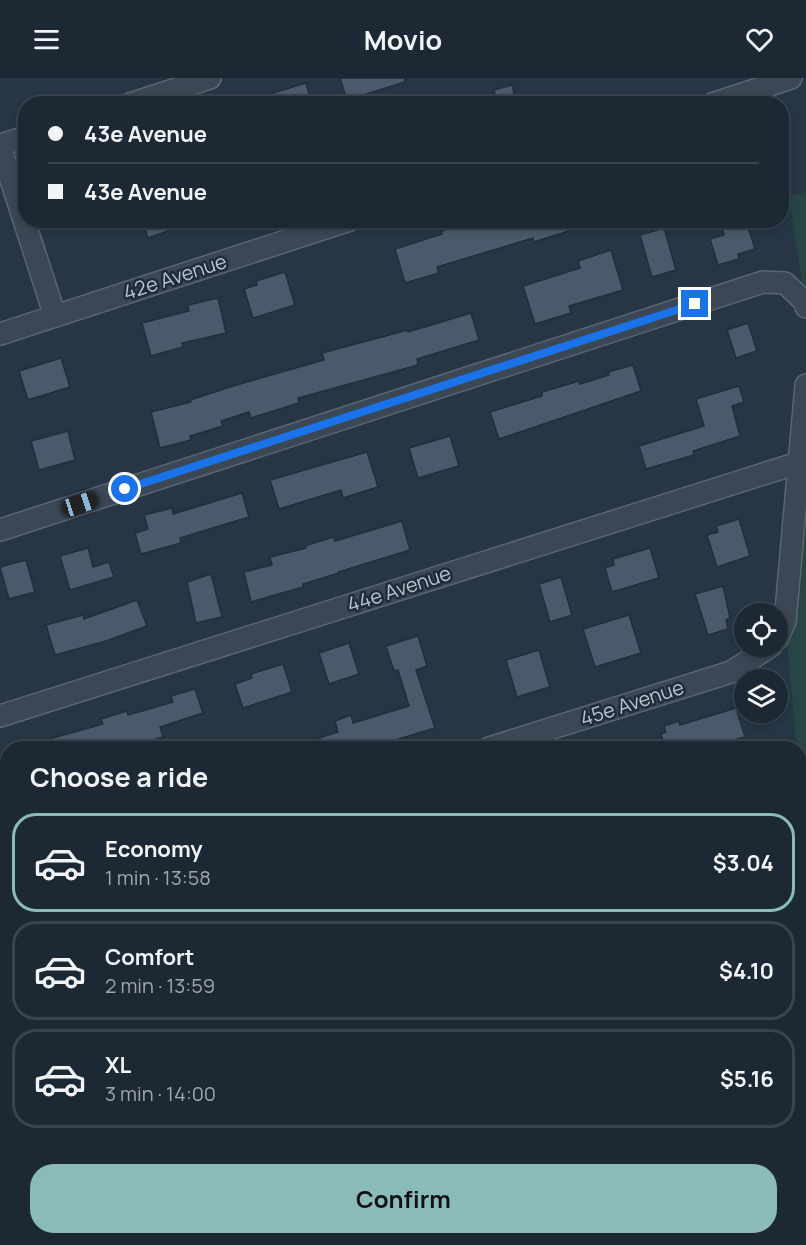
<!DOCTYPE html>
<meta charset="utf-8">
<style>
body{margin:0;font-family:Manrope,sans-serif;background:#29343f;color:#f1f3f6;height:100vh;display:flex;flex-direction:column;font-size:22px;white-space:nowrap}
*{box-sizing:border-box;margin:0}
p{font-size:20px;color:#a0a6ac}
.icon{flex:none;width:33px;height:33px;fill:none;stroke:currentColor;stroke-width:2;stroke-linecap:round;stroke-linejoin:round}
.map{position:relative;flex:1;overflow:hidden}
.details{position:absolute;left:0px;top:663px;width:807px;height:504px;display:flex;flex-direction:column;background:#1c2833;border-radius:24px 24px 0 0;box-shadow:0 3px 9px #0003,0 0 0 2px #3a444e}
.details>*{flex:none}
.guide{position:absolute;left:18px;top:18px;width:771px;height:132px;border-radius:24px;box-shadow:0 3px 9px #0003,0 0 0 2px #3a444e;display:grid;align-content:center;height:132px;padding:0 30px;background:#1c2833}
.buttons{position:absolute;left:734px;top:525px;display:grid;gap:12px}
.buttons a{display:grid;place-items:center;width:54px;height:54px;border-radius:50%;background:#1c2833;box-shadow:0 3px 9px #0003,0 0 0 2px #3a444e;font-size:30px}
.end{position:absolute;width:27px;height:27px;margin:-14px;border:8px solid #1a73e8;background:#fff;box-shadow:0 0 0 3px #fff}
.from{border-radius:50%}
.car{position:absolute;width:18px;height:36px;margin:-18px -9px;border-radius:8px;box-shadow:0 0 4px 2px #0007;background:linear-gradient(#222 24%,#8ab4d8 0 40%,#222 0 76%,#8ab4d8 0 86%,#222 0)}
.guide b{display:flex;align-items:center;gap:21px;height:57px;font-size:22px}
.guide b+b{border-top:2px solid #3a444e}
.guide i{width:15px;height:15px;background:#f1f3f6}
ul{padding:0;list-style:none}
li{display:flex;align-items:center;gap:18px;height:99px;margin:0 12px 9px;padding:0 18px;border:3px solid #3a444e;border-radius:24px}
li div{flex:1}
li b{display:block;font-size:22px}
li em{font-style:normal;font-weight:700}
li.on{border-color:#8bbbb9}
li>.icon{width:54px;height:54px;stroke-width:1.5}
h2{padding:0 30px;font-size:27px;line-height:72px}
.primary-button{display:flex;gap:12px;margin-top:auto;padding:12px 30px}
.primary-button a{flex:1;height:69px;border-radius:24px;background:#8bbbb9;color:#111;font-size:24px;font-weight:700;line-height:69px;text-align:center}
header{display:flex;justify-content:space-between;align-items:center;height:78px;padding:0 30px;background:#1c2833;font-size:27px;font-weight:700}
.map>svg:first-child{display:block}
.green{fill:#284545}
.building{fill:#4a5a6a;stroke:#212e3b;stroke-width:1.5}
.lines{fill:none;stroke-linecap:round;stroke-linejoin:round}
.minor-casing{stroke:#596571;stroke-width:24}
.minor{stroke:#3b4754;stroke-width:21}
.route{stroke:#1a73e8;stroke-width:8}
.labels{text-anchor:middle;stroke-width:5;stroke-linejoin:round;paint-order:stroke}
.street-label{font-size:20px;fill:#b8c2cd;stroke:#1f2c39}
</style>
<header><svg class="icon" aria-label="menu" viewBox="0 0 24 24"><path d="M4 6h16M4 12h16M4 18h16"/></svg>Movio<svg class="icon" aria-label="heart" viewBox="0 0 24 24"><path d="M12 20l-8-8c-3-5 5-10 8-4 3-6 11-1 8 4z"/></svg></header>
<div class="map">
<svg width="806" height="1167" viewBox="0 0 806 1167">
<rect width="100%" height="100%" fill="#263644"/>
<g class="green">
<path d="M 806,114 L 806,229 L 789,119 Z"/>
<path d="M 806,307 L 806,785 L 800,787 L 800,670 L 775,670 L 796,663 L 785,544 Z"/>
<path d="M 806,912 L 806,1167 L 388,1167 L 384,1160 L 800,1160 L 800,914 Z"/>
<path d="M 7,933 L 7,1056 L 0,1056 L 0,936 Z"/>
<path d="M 77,1160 L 253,1160 L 225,1167 L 85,1167 Z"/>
</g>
<g class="building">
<path d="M 340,0 L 405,0 L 405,4 L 347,22 Z"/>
<path d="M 306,5 L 312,26 L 254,26 L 253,21 Z"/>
<path d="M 512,7 L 517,26 L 498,26 L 494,12 Z"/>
<path d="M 142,142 L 191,142 L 191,145 L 148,160 Z"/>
<path d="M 474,142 L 590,142 L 591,146 L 534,164 L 533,160 L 437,189 L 439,195 L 405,205 L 395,171 L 442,156 L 441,153 Z"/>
<path d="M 719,142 L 746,142 L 755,171 L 738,176 L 739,181 L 718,187 L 710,161 L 724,157 Z"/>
<path d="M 664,150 L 676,192 L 652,199 L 640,157 Z"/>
<path d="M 611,172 L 623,212 L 569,228 L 571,235 L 535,246 L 523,208 L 580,190 L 578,183 Z"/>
<path d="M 285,194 L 295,227 L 253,240 L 244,211 L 257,207 L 256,203 Z"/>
<path d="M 218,220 L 226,255 L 182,265 L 183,269 L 151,278 L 142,245 L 189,233 L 188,227 Z"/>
<path d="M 471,235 L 479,262 L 417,281 L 418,287 L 298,320 L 299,325 L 251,340 L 249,334 L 221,343 L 223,348 L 190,358 L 191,362 L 160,370 L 151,334 L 191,324 L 190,322 L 233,308 L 324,282 L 322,275 L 408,252 L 408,254 Z"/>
<path d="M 748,245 L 757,273 L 736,280 L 727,252 Z"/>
<path d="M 61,280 L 70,309 L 28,322 L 19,293 Z"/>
<path d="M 633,287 L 641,313 L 499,361 L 490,334 L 542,318 L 542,314 L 579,303 L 580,306 L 609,297 L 608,294 Z"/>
<path d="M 739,308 L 744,324 L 732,328 L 740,358 L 693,373 L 694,377 L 646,391 L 639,368 L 704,348 L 696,321 Z"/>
<path d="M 68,353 L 75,382 L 39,392 L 31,363 Z"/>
<path d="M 450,358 L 459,388 L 418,400 L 409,370 Z"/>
<path d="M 367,374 L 378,409 L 343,420 L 341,412 L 279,431 L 270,402 Z"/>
<path d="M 242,415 L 249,439 L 180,460 L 181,465 L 141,476 L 135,455 L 148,451 L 144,437 L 172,430 L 173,436 Z"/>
<path d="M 739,441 L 750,478 L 717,489 L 707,457 L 718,454 L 716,448 Z"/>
<path d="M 402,443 L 410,472 L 338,494 L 339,495 L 303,506 L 303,509 L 251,524 L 244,494 L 272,487 L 270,479 L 306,470 L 305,468 L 333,459 L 335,463 Z"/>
<path d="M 88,470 L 93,489 L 109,484 L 114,499 L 70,512 L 60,478 Z"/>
<path d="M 650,470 L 659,500 L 612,514 L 605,490 L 614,487 L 613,481 Z"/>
<path d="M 26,482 L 35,514 L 9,521 L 0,489 Z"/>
<path d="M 211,496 L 222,539 L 196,545 L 187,504 Z"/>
<path d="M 561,499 L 572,537 L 550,544 L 539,506 Z"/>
<path d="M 723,508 L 730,540 L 726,542 L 728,551 L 708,557 L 695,516 Z"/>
<path d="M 137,522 L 147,548 L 106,563 L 55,577 L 46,547 L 83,537 L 84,541 Z"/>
<path d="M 629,537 L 641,575 L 595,589 L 583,551 Z"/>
<path d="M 418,558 L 427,588 L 416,592 L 435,650 L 369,670 L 298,670 L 297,667 L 338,654 L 335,643 L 351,637 L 353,645 L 409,628 L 398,592 L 394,593 L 386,568 Z"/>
<path d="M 349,565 L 359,596 L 329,606 L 319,575 Z"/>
<path d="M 539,572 L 550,609 L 517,619 L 506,582 Z"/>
<path d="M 283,586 L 292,614 L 243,630 L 235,606 L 252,600 L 251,596 Z"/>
<path d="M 195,611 L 203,635 L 160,649 L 163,659 L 126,670 L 31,670 L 31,666 L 103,646 L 101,641 L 127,633 L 128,637 L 173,624 L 171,618 Z"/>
<path d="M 736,630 L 745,659 L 707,670 L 665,670 L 661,656 L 666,654 L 664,648 L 679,643 L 680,647 Z"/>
</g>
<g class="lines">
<g class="minor-casing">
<g id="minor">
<path d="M 130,26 L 210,0"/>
<path d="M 712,26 L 791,0"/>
<path d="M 0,67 L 26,59"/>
<path d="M 0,68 L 55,238"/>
<path d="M 0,256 L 350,142"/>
<path d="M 0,452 L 763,204 L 785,205 L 805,224 L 806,229"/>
<path d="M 777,561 L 785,544 L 806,307"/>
<path d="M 0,638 L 798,385"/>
<path d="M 489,670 L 731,594 L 771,568"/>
<path d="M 0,826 L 8,823"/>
</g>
</g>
<use href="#minor" class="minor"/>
</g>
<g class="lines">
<path class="route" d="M 125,411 L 695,226"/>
</g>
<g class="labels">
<g class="street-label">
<text transform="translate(175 199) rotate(-18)" y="7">42e Avenue</text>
<text transform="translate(399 511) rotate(-18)" y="7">44e Avenue</text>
<text transform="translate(632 625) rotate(-18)" y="7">45e Avenue</text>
</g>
</g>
</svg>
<div class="buttons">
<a><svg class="icon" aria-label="locate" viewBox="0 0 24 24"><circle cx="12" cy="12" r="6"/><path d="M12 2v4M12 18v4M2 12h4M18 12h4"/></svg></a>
<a><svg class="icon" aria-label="layers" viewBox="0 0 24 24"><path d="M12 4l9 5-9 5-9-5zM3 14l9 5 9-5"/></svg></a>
</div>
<i class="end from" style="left:125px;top:411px"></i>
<i class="end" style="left:695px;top:226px"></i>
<i class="car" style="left:80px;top:426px;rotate:72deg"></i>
<div class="guide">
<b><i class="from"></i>43e Avenue</b>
<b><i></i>43e Avenue</b>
</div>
<section class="details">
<h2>Choose a ride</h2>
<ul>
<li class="on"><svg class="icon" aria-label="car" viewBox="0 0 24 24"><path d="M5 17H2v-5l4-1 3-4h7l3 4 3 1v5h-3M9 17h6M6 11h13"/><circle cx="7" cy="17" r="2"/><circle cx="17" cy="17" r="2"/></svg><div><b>Economy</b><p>1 min · 13:58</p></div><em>$3.04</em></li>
<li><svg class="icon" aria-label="car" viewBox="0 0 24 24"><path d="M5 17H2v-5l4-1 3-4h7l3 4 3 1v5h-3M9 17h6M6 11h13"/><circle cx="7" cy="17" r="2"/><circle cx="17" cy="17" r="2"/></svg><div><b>Comfort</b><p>2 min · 13:59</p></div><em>$4.10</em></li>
<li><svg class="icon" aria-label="car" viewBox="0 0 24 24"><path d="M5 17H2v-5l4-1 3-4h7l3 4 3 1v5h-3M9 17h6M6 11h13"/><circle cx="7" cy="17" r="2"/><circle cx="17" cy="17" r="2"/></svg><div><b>XL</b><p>3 min · 14:00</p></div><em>$5.16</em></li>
</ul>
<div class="primary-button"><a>Confirm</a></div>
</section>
</div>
